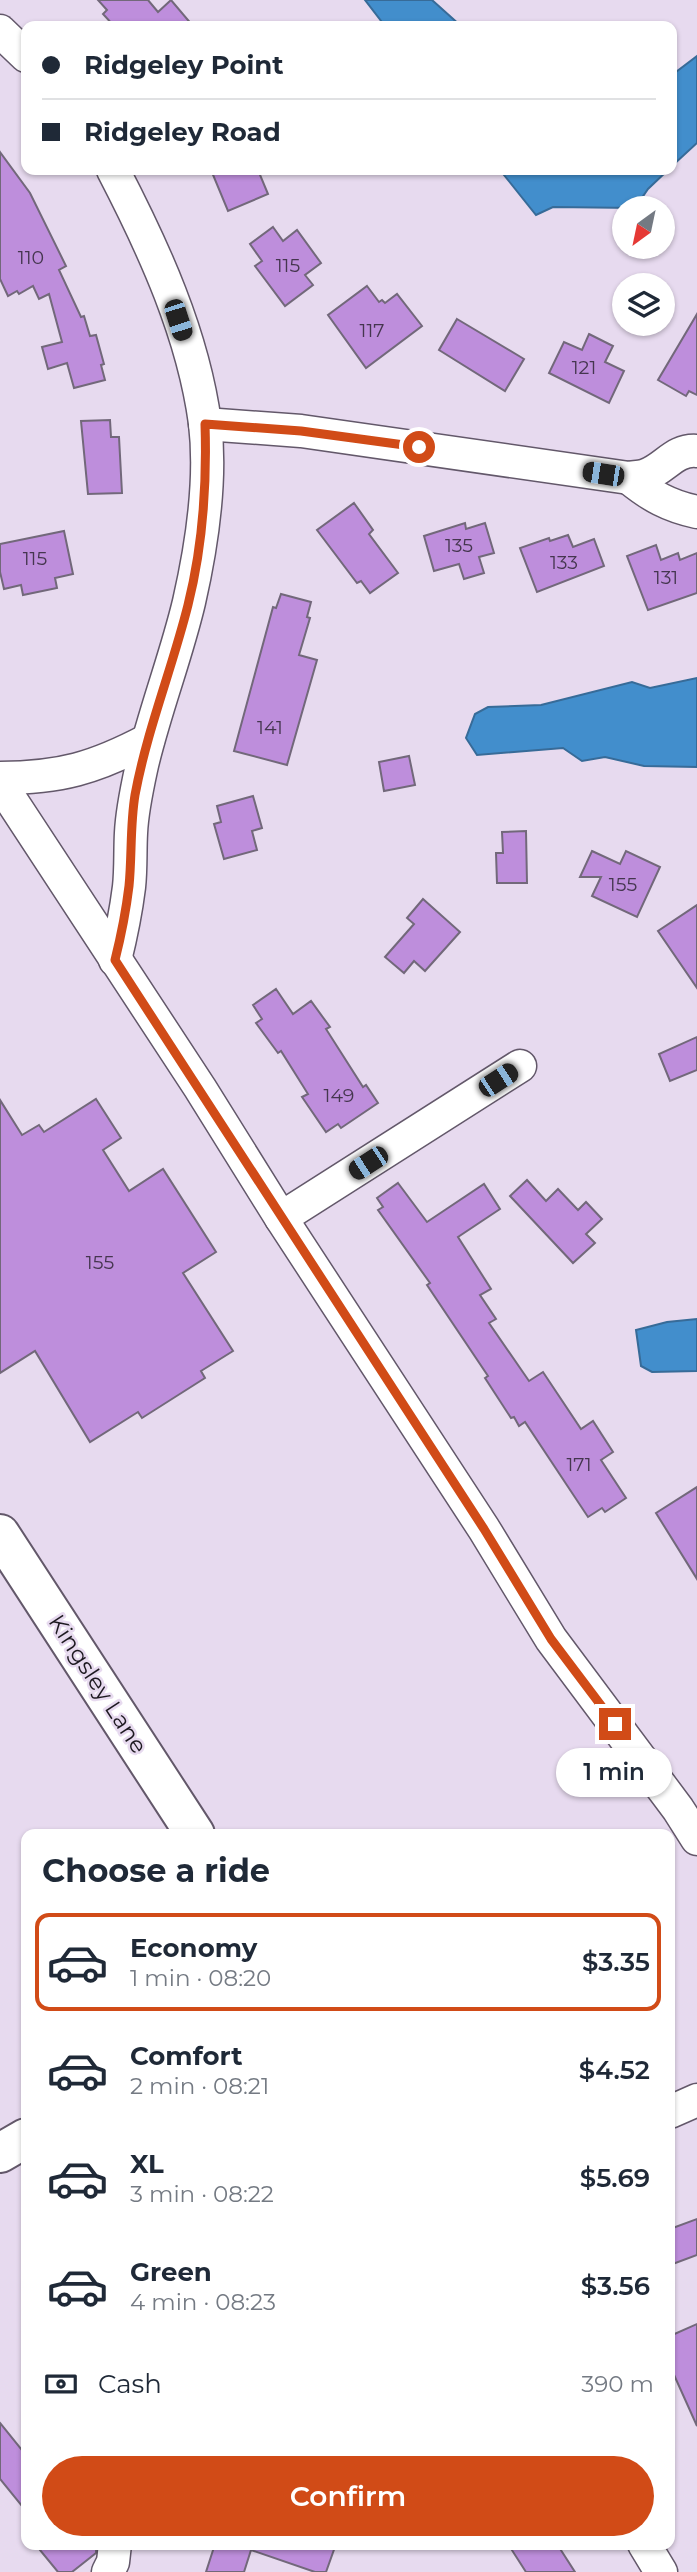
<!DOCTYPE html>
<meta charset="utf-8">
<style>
body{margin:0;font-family:Montserrat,sans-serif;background:#f2f2f3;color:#1f2937;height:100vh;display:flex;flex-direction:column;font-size:26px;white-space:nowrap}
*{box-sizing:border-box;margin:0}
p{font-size:23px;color:#747a83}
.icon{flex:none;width:38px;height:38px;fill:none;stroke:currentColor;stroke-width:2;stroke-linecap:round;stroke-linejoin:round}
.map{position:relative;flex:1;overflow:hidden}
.panel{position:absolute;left:21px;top:1829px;width:654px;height:721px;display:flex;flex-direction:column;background:#fff;border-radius:14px;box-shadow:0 2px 5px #0004}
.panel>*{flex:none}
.hud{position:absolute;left:21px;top:21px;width:656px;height:154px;border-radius:14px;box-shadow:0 2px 5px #0004;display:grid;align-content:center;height:154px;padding:0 21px;background:#fff}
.needle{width:46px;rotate:213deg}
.tools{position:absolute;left:612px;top:196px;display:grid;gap:14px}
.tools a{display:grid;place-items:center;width:63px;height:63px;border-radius:50%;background:#fff;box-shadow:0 2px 5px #0004;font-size:35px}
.end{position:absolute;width:32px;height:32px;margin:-16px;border:9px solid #d14b17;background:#fff;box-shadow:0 0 0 4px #fff}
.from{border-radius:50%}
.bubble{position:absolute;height:49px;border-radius:24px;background:#fff;box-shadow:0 2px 5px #0004;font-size:23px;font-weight:600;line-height:49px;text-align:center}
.car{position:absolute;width:21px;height:42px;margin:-21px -10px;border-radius:9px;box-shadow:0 0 5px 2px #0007;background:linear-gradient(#222 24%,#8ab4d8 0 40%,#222 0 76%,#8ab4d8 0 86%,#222 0)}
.hud b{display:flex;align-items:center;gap:24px;height:66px;font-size:26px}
.hud b+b{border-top:2px solid #e0e1e3}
.hud i{width:18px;height:18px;background:#1f2937}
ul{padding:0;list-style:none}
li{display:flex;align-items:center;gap:21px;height:98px;margin:0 14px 10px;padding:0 7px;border:4px solid transparent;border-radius:14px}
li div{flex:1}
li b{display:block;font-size:26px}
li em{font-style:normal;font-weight:600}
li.on{border-color:#d14b17}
li>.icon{width:63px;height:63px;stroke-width:1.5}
h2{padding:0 21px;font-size:32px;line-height:84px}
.pay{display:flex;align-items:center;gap:18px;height:77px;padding:0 21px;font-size:26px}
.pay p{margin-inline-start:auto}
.primary-button{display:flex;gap:14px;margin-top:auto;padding:14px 21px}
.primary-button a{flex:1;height:80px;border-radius:42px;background:#d14b17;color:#fff;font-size:28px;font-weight:600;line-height:80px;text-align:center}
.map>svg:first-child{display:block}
.water{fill:#428ecc;stroke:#376b98;stroke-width:2}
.building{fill:#be8edc;stroke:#72687a;stroke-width:2}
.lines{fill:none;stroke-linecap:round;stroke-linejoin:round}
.street-casing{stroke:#63586a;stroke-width:35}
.secondary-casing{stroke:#63586a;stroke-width:42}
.street{stroke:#fff;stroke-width:32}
.secondary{stroke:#fff;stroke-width:38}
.route{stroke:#d14b17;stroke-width:9}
.labels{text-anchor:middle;stroke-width:5;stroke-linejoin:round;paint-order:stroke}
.number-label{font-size:19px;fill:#45364f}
.street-label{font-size:23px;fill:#1d1920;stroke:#e7daef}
</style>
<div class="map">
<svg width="697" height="2572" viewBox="0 0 697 2572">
<rect width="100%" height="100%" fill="#e7daef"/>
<g class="water">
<path d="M 365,0 L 432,0 L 461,26 L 385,26 Z"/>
<path d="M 697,56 L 697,143 L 672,166 L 672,75 Z"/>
<path d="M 500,170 L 668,170 L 648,189 L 635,208 L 553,207 L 536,215 Z"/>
<path d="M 697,678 L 697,767 L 644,766 L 605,757 L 582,761 L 563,748 L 477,755 L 466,738 L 475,714 L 488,707 L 541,705 L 632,682 L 650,688 Z"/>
<path d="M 697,1319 L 697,1371 L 652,1372 L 641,1366 L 636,1330 L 667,1322 Z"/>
</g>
<g class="building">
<path d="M 98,0 L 148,0 L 158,12 L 171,0 L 193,26 L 114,26 L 103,14 L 107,10 Z"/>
<path d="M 0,152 L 30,193 L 66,266 L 59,270 L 81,317 L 84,316 L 90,336 L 96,335 L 104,364 L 101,365 L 105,380 L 74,388 L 67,363 L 48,369 L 42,347 L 62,342 L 49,294 L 39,299 L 33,286 L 19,294 L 17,291 L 8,296 L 0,279 Z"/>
<path d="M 211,170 L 258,170 L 268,194 L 228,211 Z"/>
<path d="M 273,227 L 283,241 L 297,230 L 321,263 L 305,275 L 313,285 L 285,306 L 255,266 L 262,261 L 250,244 Z"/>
<path d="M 367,286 L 379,302 L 382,300 L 385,303 L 397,294 L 422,326 L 366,368 L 328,315 Z"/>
<path d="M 697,314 L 697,395 L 689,391 L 686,396 L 658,380 Z"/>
<path d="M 457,319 L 524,359 L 505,391 L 439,350 Z"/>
<path d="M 589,334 L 613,346 L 605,362 L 624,371 L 609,403 L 549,373 L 564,342 L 582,350 Z"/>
<path d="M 110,420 L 111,437 L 119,437 L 122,493 L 88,494 L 81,421 Z"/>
<path d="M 354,503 L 373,530 L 369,534 L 398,573 L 370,593 L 361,581 L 357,583 L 317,530 Z"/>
<path d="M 465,523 L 466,529 L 485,523 L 494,553 L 479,557 L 484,573 L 464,579 L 459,564 L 434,571 L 424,536 Z"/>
<path d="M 64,531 L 73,574 L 55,578 L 57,588 L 23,595 L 21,585 L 4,589 L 0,572 L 0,544 Z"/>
<path d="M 568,535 L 573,547 L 594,539 L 604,566 L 537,592 L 520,548 L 549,538 L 550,541 Z"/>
<path d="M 656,545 L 661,560 L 678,553 L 680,560 L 697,553 L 697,593 L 648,610 L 627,556 Z"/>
<path d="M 281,594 L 311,602 L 307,617 L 310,618 L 299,655 L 317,660 L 287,765 L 234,751 L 273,607 L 276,608 Z"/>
<path d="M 409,756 L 415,785 L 384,791 L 379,762 Z"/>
<path d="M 253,796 L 262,828 L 252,831 L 257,850 L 224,859 L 214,824 L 221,822 L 217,806 Z"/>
<path d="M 526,831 L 527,883 L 497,883 L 496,853 L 503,853 L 502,832 Z"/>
<path d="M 592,851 L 620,864 L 626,851 L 660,867 L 637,917 L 592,896 L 601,877 L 580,877 Z"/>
<path d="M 423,899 L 460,932 L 425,971 L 414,961 L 404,973 L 385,957 L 414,924 L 407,918 Z"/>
<path d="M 697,905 L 697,988 L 658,931 Z"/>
<path d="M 276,989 L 293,1014 L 311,1001 L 330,1027 L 326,1029 L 363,1087 L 366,1085 L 378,1103 L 341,1128 L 338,1124 L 326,1132 L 302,1097 L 308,1094 L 281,1051 L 278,1053 L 256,1023 L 262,1019 L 253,1005 Z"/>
<path d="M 697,1037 L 697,1070 L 670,1081 L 659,1054 Z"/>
<path d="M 96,1099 L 121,1138 L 103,1150 L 129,1191 L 163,1169 L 216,1252 L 183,1273 L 233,1351 L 201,1371 L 205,1378 L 142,1418 L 138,1412 L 90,1442 L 35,1351 L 0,1373 L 0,1100 L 22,1135 L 39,1125 L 44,1132 Z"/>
<path d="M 527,1180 L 546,1201 L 558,1189 L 578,1210 L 586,1202 L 602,1219 L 586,1234 L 595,1243 L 573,1263 L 510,1196 Z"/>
<path d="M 398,1183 L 427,1222 L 484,1184 L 500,1209 L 458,1237 L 491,1289 L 480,1295 L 496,1319 L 489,1323 L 529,1381 L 543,1372 L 581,1429 L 593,1421 L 613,1452 L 601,1460 L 626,1498 L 605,1512 L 602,1508 L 588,1517 L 525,1422 L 519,1426 L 514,1417 L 511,1418 L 485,1378 L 488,1376 L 427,1285 L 430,1283 L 378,1210 L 383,1207 L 377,1198 Z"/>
<path d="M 697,1487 L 697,1579 L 656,1513 Z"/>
<path d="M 697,2219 L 697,2255 L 670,2265 L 670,2229 Z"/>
<path d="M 697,2324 L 697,2426 L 670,2366 L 670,2336 Z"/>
<path d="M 0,2423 L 26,2455 L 26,2511 L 0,2479 Z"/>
<path d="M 35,2544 L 96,2544 L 96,2553 L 72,2572 L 58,2572 Z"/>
<path d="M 215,2544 L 336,2544 L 326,2572 L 315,2572 L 251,2550 L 244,2572 L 206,2572 Z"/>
<path d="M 508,2544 L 557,2544 L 575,2572 L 526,2572 Z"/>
</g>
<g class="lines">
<g class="street-casing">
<g id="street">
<path d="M 0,31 L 26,56"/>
<path d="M 113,170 C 154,249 193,334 205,423 C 212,482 202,545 189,602 C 176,657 155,710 142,765 C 137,788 132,810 131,833 C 130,851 131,869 129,887 C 126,911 121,936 115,960"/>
<path d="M 205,424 L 301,431 L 629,478"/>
<path d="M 697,451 C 674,449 666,468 646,475 C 641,477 634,477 629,478 C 651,496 669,506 697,512"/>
<path d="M 0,778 C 60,778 95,768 148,740"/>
<path d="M 0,783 L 200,1088 L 281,1218 L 484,1529 L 551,1639 L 678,1809 L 697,1839"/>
<path d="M 281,1218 L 520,1066"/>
<path d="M 670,2112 L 697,2100"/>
<path d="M 644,2544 L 661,2572"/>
<path d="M 108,2572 L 113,2562 L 115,2544"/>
</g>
</g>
<g class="secondary-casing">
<g id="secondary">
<path d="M 0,1534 L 195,1834"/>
<path d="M 0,2153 L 26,2138"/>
</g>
</g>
<use href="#street" class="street"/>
<use href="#secondary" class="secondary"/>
</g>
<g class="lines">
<path class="route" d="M 419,447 L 301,431 L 205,424 C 207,485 203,545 188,605 C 172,669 147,730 135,795 C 130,825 132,856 129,886 C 126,911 121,936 115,960 L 484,1529 L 551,1639 L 615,1724"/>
</g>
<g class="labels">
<g class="number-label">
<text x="31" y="264">110</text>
<text x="288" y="272">115</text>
<text x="372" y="337">117</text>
<text x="584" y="374">121</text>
<text x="459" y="552">135</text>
<text x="35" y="565">115</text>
<text x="564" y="569">133</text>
<text x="666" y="584">131</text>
<text x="270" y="734">141</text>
<text x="623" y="891">155</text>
<text x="339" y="1102">149</text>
<text x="100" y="1269">155</text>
<text x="579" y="1471">171</text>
</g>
<g class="street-label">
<text transform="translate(98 1684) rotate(57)" y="8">Kingsley Lane</text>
</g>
</g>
</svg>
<div class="tools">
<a><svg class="needle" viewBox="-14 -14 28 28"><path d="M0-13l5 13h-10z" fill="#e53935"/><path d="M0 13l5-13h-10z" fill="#747a83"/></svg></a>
<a><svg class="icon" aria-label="layers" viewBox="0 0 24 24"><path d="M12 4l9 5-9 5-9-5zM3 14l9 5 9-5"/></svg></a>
</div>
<i class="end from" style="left:419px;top:447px"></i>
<i class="end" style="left:615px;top:1724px"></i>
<div class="bubble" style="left:556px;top:1748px;width:116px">1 min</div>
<i class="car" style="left:178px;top:320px;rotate:162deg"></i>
<i class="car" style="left:603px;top:474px;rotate:279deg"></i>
<i class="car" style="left:498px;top:1080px;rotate:57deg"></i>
<i class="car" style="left:368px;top:1163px;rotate:237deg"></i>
<div class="hud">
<b><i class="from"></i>Ridgeley Point</b>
<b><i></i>Ridgeley Road</b>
</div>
<section class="panel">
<h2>Choose a ride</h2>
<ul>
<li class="on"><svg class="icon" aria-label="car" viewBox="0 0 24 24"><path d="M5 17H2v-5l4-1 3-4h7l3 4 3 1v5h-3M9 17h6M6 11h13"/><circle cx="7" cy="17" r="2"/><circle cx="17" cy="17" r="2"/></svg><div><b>Economy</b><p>1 min · 08:20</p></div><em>$3.35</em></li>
<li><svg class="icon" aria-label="car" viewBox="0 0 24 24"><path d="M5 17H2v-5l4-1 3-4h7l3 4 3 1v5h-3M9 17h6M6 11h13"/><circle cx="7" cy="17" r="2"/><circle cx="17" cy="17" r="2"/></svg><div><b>Comfort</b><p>2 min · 08:21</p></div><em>$4.52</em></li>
<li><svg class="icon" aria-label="car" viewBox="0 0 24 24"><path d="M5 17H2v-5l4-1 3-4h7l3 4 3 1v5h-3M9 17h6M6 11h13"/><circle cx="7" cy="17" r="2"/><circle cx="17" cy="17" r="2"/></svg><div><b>XL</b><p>3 min · 08:22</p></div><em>$5.69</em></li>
<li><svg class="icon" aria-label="car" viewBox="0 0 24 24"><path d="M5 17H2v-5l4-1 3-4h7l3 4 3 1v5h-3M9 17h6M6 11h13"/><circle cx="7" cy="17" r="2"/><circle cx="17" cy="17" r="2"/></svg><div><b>Green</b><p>4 min · 08:23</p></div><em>$3.56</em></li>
</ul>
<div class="pay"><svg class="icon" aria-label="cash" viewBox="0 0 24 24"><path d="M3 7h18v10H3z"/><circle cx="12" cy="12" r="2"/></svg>Cash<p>390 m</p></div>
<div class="primary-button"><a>Confirm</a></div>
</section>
</div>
